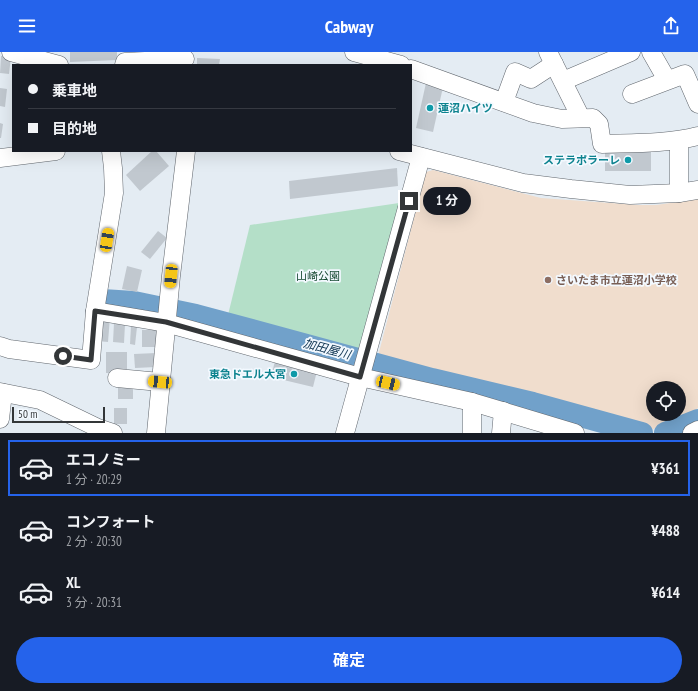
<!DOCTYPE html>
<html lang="ja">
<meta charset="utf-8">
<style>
body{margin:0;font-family:"PT Sans Narrow","Noto Sans JP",sans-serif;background:#242831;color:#f1f3f6;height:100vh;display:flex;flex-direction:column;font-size:15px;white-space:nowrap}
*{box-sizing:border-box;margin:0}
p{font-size:13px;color:#9ea1a6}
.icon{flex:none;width:22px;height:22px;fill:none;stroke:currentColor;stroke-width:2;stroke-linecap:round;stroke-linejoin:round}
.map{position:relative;height:381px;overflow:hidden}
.details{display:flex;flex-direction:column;background:#171b24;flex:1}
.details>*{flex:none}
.top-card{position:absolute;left:12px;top:12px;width:400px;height:88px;border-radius:0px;box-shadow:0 4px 16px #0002;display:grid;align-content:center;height:88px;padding:0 16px;background:#171b24}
.controls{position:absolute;left:646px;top:329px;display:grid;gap:8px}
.controls a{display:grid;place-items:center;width:40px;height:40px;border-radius:50%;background:#171b24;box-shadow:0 4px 16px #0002;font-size:20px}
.scale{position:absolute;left:12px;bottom:10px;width:93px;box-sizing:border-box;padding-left:4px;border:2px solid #333638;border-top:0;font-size:11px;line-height:14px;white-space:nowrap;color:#333638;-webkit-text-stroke:3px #f3f9ff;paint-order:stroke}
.end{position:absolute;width:18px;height:18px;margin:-9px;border:5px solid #333638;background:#fff;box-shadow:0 0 0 2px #fff}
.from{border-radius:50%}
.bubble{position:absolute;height:28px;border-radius:14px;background:#171b24;box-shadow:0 4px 16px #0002;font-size:13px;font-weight:700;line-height:28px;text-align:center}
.car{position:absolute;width:12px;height:24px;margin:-12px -6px;border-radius:5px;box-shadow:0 0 3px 1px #0007;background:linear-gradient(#f5c518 24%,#345 0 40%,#f5c518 0 76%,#345 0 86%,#f5c518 0)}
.top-card b{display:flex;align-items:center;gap:14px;height:38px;font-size:15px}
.top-card b+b{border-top:1px solid #363941}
.top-card i{width:10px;height:10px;background:#f1f3f6}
ul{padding:7px 0 0;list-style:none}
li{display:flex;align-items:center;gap:12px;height:56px;margin:0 8px 6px;padding:0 8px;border:2px solid transparent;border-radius:0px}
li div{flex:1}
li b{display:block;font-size:15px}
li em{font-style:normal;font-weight:700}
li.active{border-color:#2563eb}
li>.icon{width:36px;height:36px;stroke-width:1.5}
.button{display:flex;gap:8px;margin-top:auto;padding:8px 16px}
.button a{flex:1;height:46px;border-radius:24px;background:#2563eb;color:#fff;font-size:16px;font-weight:700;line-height:46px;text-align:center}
header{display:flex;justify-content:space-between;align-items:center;height:52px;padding:0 16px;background:#2563eb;color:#fff;font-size:18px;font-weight:700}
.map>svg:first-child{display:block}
.education{fill:#f0ddcd;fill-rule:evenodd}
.green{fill:#b4dfc8}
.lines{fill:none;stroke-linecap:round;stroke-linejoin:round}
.river{stroke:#71a1ca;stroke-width:22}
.building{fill:#c1c8cf}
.minor-casing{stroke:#60666d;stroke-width:19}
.minor{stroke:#fff;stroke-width:18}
.route{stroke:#333638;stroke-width:5}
.culture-dot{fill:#0f9aa8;stroke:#f3f9ff;stroke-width:1.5}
.education-dot{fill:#8d6e63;stroke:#f3f9ff;stroke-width:1.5}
.labels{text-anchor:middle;stroke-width:3.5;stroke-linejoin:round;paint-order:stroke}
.culture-label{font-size:11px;font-weight:bold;fill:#0d838f;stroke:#f3f9ff;text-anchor:end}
.park-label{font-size:11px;fill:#154831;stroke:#f3f9ff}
.education-label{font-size:11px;font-weight:bold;fill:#785e54;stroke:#f3f9ff;text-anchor:start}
.water-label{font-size:12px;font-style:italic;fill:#113653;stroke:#f3f9ff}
</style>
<header><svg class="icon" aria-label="menu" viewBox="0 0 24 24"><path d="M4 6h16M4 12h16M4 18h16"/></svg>Cabway<svg class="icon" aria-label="share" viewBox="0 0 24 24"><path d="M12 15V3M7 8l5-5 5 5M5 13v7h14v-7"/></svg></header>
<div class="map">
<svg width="698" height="381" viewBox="0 0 698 381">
<rect width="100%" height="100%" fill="#e4ecf3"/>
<path class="education" d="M 433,118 L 541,146 L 639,153 L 656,153 L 698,147 L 698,356 L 694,359 L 651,378 L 378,304 L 426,120 ZM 653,336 L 679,336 L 679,362 L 653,362 Z"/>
<path class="green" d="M 399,151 L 362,298 L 228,263 L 250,173 Z"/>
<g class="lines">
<g class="river">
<path d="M 102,248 L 134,250 L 196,263 L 432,327 L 533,351 L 642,381"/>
<path d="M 665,381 L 698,368"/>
</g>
</g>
<g class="building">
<path d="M 70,0 L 117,0 L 117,8 L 70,10 Z"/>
<path d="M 1,4 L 11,5 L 9,22 L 0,21 Z"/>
<path d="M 197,6 L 220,7 L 219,13 L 197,13 Z"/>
<path d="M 426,31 L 443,35 L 433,80 L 416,76 Z"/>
<path d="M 0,36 L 7,37 L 5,55 L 0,54 Z"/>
<path d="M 0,71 L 3,72 L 1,86 L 0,86 Z"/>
<path d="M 651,97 L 651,119 L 605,119 L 605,98 Z"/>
<path d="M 152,99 L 156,99 L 169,114 L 140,139 L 126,123 Z"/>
<path d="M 397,116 L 398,134 L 290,147 L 289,129 Z"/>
<path d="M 158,179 L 167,186 L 150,207 L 141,200 Z"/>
<path d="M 127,214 L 142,218 L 137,240 L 122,237 Z"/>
<path d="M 99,264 L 110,265 L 108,290 L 97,289 Z"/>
<path d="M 114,271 L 125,272 L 124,291 L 113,290 Z"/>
<path d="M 131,274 L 137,275 L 135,293 L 130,292 Z"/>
<rect x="142" y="278" width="16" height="17"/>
<rect x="106" y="300" width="21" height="21"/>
<path d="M 156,301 L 156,315 L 135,316 L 134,302 Z"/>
<path d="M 275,309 L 317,319 L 313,335 L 271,325 Z"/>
<rect x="118" y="332" width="15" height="15"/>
<rect x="114" y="356" width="13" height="16"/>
</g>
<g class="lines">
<g class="minor-casing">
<g id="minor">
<path d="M 11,0 L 59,13"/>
<path d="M 354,0 L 401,13"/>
<path d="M 548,0 L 581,66"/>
<path d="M 651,0 L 667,28"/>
<path d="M 124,13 L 125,10 L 185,7"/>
<path d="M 411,17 L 533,61 L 562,67 L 593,66 L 599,72 L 602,92 C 634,91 666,92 698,84"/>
<path d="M 563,29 L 631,0"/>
<path d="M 632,42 L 685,22 L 698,52"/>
<path d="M 504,50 L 515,20 L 531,27 L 554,12"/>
<path d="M 399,99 L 523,131 L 571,137 L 630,143 L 679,141 L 698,138"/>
<path d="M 0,106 L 56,99"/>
<path d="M 679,141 L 679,89"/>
<path d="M 95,259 L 166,271 L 360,325 L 472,350 L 575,381"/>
<path d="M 0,294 L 9,297 L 91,308 L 95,259 L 114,141 L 113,116 L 111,99"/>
<path d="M 117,326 L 160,330"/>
<path d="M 0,340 L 40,348 L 98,376 L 113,381"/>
<path d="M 472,350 L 472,381"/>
<path d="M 0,367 L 3,341"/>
<path d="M 156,381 L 171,224 L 186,99"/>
<path d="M 345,381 L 421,105"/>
<path d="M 501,381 L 503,359"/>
<path d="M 692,381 L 698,378"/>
</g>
</g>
<use href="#minor" class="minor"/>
</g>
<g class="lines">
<path class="route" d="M 63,304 L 91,308 L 95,259 L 166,270 L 360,325 L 409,149"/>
</g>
<g class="culture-dot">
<circle cx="430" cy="56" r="4"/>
<circle cx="628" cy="108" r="4"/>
<circle cx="294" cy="322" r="4"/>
</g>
<circle class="education-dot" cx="548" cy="228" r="4"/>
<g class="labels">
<g class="culture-label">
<text x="438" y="60" text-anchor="start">蓮沼ハイツ</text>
<text x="620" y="112">ステラポラーレ</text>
<text x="286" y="326">東急ドエル大宮</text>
</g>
<g class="park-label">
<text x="318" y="228">山崎公園</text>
</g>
<g class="education-label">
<text x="556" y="232">さいたま市立蓮沼小学校</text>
</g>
<g class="water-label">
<text transform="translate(327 297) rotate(15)" y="4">加田屋川</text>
</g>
</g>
</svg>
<div class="controls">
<a><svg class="icon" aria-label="locate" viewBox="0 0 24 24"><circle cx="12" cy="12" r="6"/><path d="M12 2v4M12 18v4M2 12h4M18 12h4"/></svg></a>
</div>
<div class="scale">50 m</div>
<i class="end from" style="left:63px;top:304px"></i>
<i class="end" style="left:409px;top:149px"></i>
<div class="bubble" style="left:423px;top:135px;width:48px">1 分</div>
<i class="car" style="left:107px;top:188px;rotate:9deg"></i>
<i class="car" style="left:171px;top:224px;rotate:186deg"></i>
<i class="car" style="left:160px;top:330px;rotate:275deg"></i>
<i class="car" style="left:388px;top:331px;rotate:103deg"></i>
<div class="top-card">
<b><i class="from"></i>乗車地</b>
<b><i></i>目的地</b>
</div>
</div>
<section class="details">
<ul>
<li class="active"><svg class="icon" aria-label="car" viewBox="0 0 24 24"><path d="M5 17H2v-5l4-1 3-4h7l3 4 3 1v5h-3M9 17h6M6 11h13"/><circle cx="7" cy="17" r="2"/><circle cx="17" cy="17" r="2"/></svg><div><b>エコノミー</b><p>1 分 · 20:29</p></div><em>¥361</em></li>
<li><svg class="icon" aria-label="car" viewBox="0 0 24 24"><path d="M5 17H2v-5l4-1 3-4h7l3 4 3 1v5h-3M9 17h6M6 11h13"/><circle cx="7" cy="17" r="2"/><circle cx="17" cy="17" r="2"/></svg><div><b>コンフォート</b><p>2 分 · 20:30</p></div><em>¥488</em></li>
<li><svg class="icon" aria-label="car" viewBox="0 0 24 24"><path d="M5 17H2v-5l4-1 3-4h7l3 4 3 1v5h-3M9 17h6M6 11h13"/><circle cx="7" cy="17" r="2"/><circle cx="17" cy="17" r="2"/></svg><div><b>XL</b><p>3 分 · 20:31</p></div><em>¥614</em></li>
</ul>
<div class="button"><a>確定</a></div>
</section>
